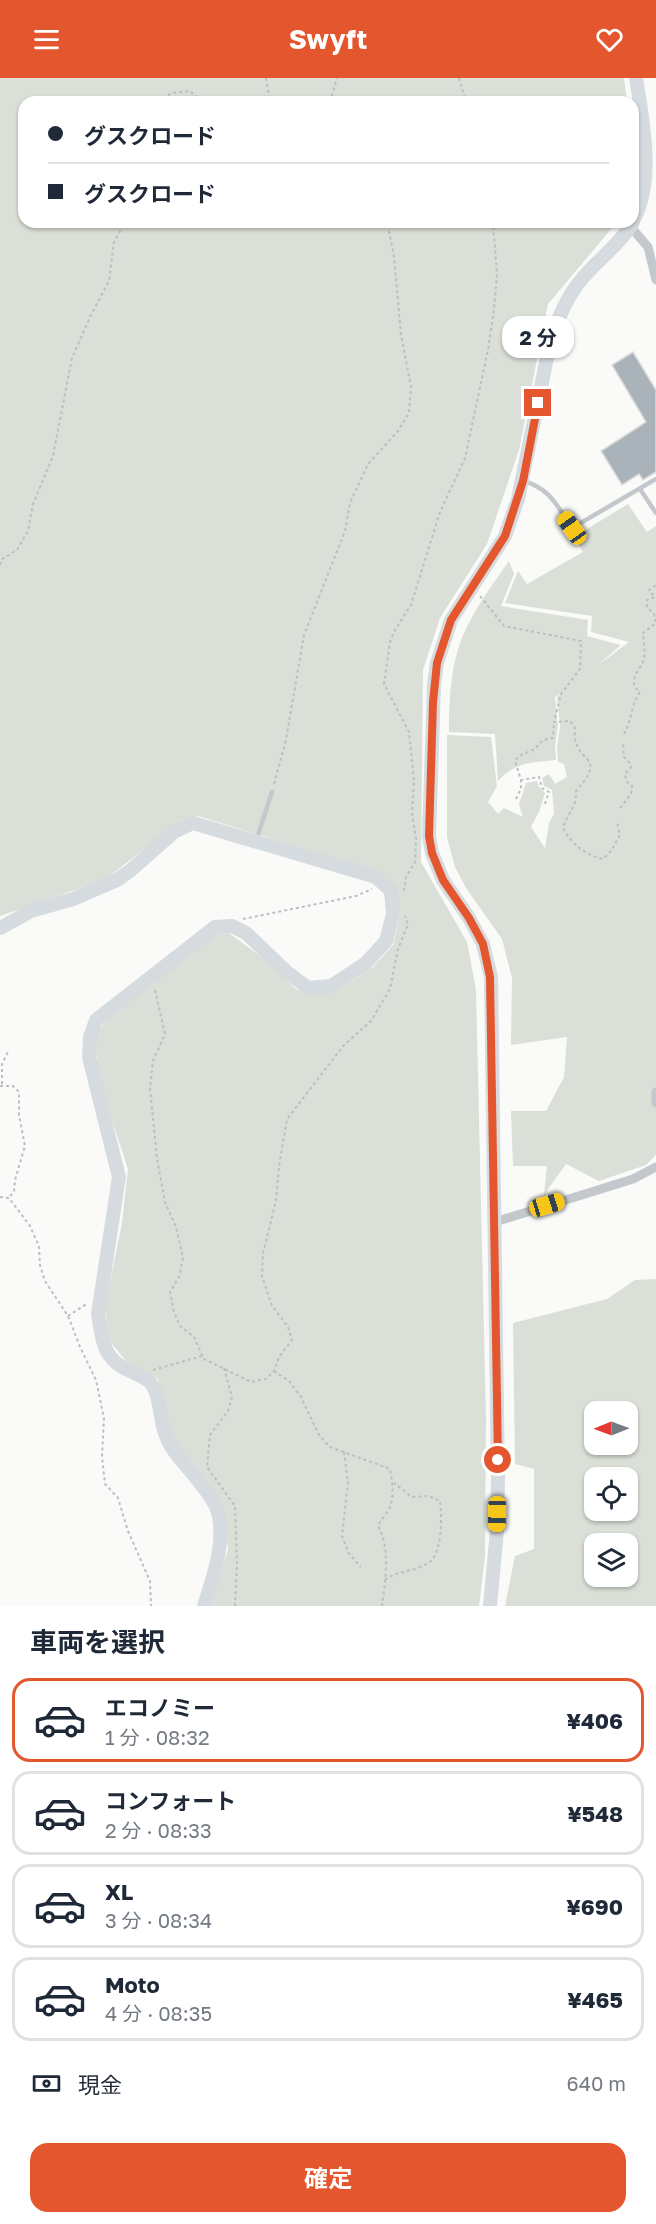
<!DOCTYPE html>
<html lang="ja">
<meta charset="utf-8">
<style>
body{margin:0;font-family:"Golos Text","Noto Sans JP",sans-serif;background:#f2f2f3;color:#1f2937;height:100vh;display:flex;flex-direction:column;font-size:22px;white-space:nowrap}
*{box-sizing:border-box;margin:0}
p{font-size:20px;color:#747a83}
.icon{flex:none;width:33px;height:33px;fill:none;stroke:currentColor;stroke-width:2;stroke-linecap:round;stroke-linejoin:round}
.map{position:relative;height:1528px;overflow:hidden}
.sheet{display:flex;flex-direction:column;background:#fff;flex:1}
.sheet>*{flex:none}
.top-card{position:absolute;left:18px;top:18px;width:621px;height:132px;border-radius:18px;box-shadow:0 2px 4px #0004;display:grid;align-content:center;height:132px;padding:0 30px;background:#fff}
.needle{width:39px;rotate:269deg}
.tools{position:absolute;left:584px;top:1323px;display:grid;gap:12px}
.tools a{display:grid;place-items:center;width:54px;height:54px;border-radius:12px;background:#fff;box-shadow:0 2px 4px #0004;font-size:30px}
.end{position:absolute;width:27px;height:27px;margin:-14px;border:8px solid #e4572e;background:#fff;box-shadow:0 0 0 3px #fff}
.from{border-radius:50%}
.bubble{position:absolute;height:42px;border-radius:18px;background:#fff;box-shadow:0 2px 4px #0004;font-size:20px;font-weight:700;line-height:42px;text-align:center}
.car{position:absolute;width:18px;height:36px;margin:-18px -9px;border-radius:8px;box-shadow:0 0 4px 2px #0007;background:linear-gradient(#f5c518 24%,#345 0 40%,#f5c518 0 76%,#345 0 86%,#f5c518 0)}
.top-card b{display:flex;align-items:center;gap:21px;height:57px;font-size:22px}
.top-card b+b{border-top:2px solid #e0e1e3}
.top-card i{width:15px;height:15px;background:#1f2937}
ul{padding:0;list-style:none}
li{display:flex;align-items:center;gap:18px;height:84px;margin:0 12px 9px;padding:0 18px;border:3px solid #e0e1e3;border-radius:18px}
li div{flex:1}
li b{display:block;font-size:22px}
li em{font-style:normal;font-weight:700}
li.on{border-color:#e4572e}
li>.icon{width:54px;height:54px;stroke-width:1.5}
h2{padding:0 30px;font-size:27px;line-height:72px}
.pay{display:flex;align-items:center;gap:15px;height:66px;padding:0 30px;font-size:22px}
.pay p{margin-inline-start:auto}
.primary-button{display:flex;gap:12px;margin-top:auto;padding:12px 30px}
.primary-button a{flex:1;height:69px;border-radius:18px;background:#e4572e;color:#fff;font-size:24px;font-weight:700;line-height:69px;text-align:center}
header{display:flex;justify-content:space-between;align-items:center;height:78px;padding:0 30px;background:#e4572e;color:#fff;font-size:27px;font-weight:700}
.map>svg:first-child{display:block}
.green{fill:#dadfd7;fill-rule:evenodd}
.building{fill:#aab3b9;stroke:#dcdcda;stroke-width:1.5}
.lines{fill:none;stroke-linecap:round;stroke-linejoin:round}
.path{stroke:#bbbfc2;stroke-width:2;stroke-dasharray:3 3;stroke-linecap:butt}
.lane{stroke:#c3c8cc;stroke-width:4.5}
.street{stroke:#c3c8cc;stroke-width:9}
.secondary{stroke:#d6dbdf;stroke-width:14}
.route{stroke:#e4572e;stroke-width:8}
</style>
<header><svg class="icon" aria-label="menu" viewBox="0 0 24 24"><path d="M4 6h16M4 12h16M4 18h16"/></svg>Swyft<svg class="icon" aria-label="heart" viewBox="0 0 24 24"><path d="M12 20l-8-8c-3-5 5-10 8-4 3-6 11-1 8 4z"/></svg></header>
<div class="map">
<svg width="656" height="1528" viewBox="0 0 656 1528">
<rect width="100%" height="100%" fill="#fafaf8"/>
<g class="green">
<path d="M 0,0 L 624,0 L 627,24 L 24,24 L 24,144 L 617,144 L 548,226 L 519,372 L 487,466 L 440,540 L 423,592 L 421,784 L 467,864 L 476,912 L 486,1340 L 485,1479 L 479,1528 L 211,1528 L 228,1471 L 223,1428 L 170,1359 L 158,1301 L 126,1283 L 108,1261 L 105,1228 L 122,1145 L 128,1091 L 100,1006 L 94,959 L 109,938 L 208,857 L 229,855 L 268,884 L 297,912 L 316,916 L 339,911 L 373,889 L 393,867 L 400,837 L 394,808 L 376,793 L 198,738 L 180,743 L 106,801 L 0,838 Z"/>
<path d="M 628,426 L 647,454 L 656,448 L 656,1077 L 646,1087 L 599,1103 L 566,1086 L 544,1117 L 547,1088 L 513,1088 L 511,1033 L 546,1033 L 564,999 L 567,959 L 511,967 L 512,900 L 502,861 L 466,810 L 455,789 L 447,759 L 447,657 L 491,659 L 497,708 L 488,724 L 498,736 L 504,730 L 523,739 L 519,726 L 526,705 L 537,703 L 539,709 L 545,715 L 539,734 L 531,749 L 545,770 L 549,745 L 554,736 L 552,712 L 544,708 L 542,700 L 549,696 L 555,706 L 567,699 L 564,686 L 558,684 L 557,670 L 560,648 L 557,619 L 567,611 L 555,619 L 558,648 L 555,668 L 556,682 C 530,685 517,683 498,703 L 495,656 L 449,654 C 449,618 451,577 469,545 C 480,523 495,503 509,483 L 514,496 L 501,528 L 588,542 L 587,558 L 621,567 L 598,587 L 629,564 L 591,554 L 592,538 L 505,525 L 518,493 L 527,506 L 583,474 L 574,459 Z"/>
<path d="M 656,1201 L 656,1528 L 505,1528 L 515,1478 L 534,1471 L 534,1391 L 515,1386 L 513,1245 L 607,1221 L 635,1202 ZM 594,1334 L 627,1334 L 627,1366 L 594,1366 ZM 594,1400 L 627,1400 L 627,1432 L 594,1432 ZM 594,1466 L 627,1466 L 627,1498 L 594,1498 Z"/>
</g>
<path class="building" d="M 633,274 L 656,312 L 656,394 L 643,402 L 639,396 L 622,407 L 601,373 L 646,344 L 612,287 Z"/>
<g class="lines">
<g class="path">
<path d="M 266,0 L 270,24"/>
<path d="M 459,0 L 466,24"/>
<path d="M 158,24 L 171,15 L 190,13 L 203,24"/>
<path d="M 330,24 L 337,0"/>
<path d="M 0,487 L 2,481 L 17,472 L 28,453 L 33,426 L 53,378 L 72,280 L 91,237 L 109,203 L 114,164 L 125,144"/>
<path d="M 480,518 L 504,548 L 581,563 L 580,591 L 561,616 L 554,644 L 570,643 L 575,650 C 571,688 611,674 576,713 C 577,729 567,736 563,750 C 571,766 586,777 603,781 L 611,773 L 620,757 L 617,744"/>
<path d="M 624,656 C 632,642 631,626 640,614 C 625,603 642,591 644,580 C 646,573 643,562 643,555 L 656,545 L 654,536 L 647,529 L 647,522 L 655,519 L 649,512 L 656,507"/>
<path d="M 274,706 L 286,662 L 304,557 L 345,453 L 350,425 L 368,386 L 398,353 L 409,335 L 411,309 L 401,257 L 394,178 L 387,144"/>
<path d="M 516,721 L 521,711 L 521,702"/>
<path d="M 545,726 L 549,714 L 542,710 L 539,699 L 521,702 L 515,683 L 519,678 L 535,671 L 543,662 L 553,660 L 554,644"/>
<path d="M 620,730 L 631,716 L 632,708 L 626,703 L 625,696 L 631,689 L 629,684 L 624,679 L 623,666"/>
<path d="M 404,813 L 406,799 L 415,784 L 416,761 L 412,736 L 414,703 L 409,654 L 384,606 L 390,564 L 395,552 L 411,527 L 440,434 L 465,380 L 488,272 L 494,231 L 497,196 L 493,144"/>
<path d="M 243,841 L 356,818 L 372,811"/>
<path d="M 155,912 L 165,956 L 153,983 L 150,1010 L 157,1081 L 165,1124 L 176,1149 L 183,1180 L 179,1199 L 170,1214 L 174,1234 L 180,1248 L 194,1259 L 204,1281 L 251,1304 L 266,1301 L 274,1293 L 279,1279 L 292,1262 L 288,1249 L 272,1228 L 262,1198 L 263,1175 L 276,1123 L 279,1088 L 287,1041 L 344,967 L 371,943 L 390,911 L 398,871 L 408,846 L 405,838"/>
<path d="M 2,1006 L 2,986 L 8,974"/>
<path d="M 0,1008 L 13,1008 L 19,1014 L 19,1037 L 25,1068 L 15,1102 L 14,1113 L 9,1120"/>
<path d="M 0,1119 L 9,1120 L 30,1148 L 39,1168 L 40,1187 L 45,1203 L 68,1238 L 80,1269 L 96,1302 L 104,1340 L 102,1379 L 105,1406 L 118,1420 L 128,1453 L 150,1503 L 151,1528"/>
<path d="M 68,1238 L 88,1225"/>
<path d="M 224,1290 L 232,1319 L 228,1333 L 210,1357 L 207,1389 L 235,1428 L 237,1486 L 235,1528"/>
<path d="M 153,1292 L 202,1278"/>
<path d="M 274,1293 L 289,1303 L 301,1319 L 319,1357 L 330,1369 L 390,1391 C 392,1402 394,1415 391,1426 C 389,1434 381,1441 378,1448 C 391,1471 385,1503 382,1528"/>
<path d="M 344,1374 L 348,1404 L 342,1458 L 349,1476 L 361,1489"/>
<path d="M 385,1502 C 394,1495 404,1494 415,1491 C 420,1489 428,1486 432,1482 C 442,1470 442,1438 440,1423 L 429,1418 L 412,1419 L 394,1405"/>
</g>
<g class="lane">
<path d="M 523,403 C 550,410 557,428 572,450 L 656,401"/>
<path d="M 640,411 L 656,435"/>
<path d="M 256,763 L 272,714"/>
</g>
<g class="street">
<path d="M 630,148 L 648,169 L 656,202"/>
<path d="M 656,1014 L 656,1025"/>
<path d="M 495,1144 L 633,1101 L 656,1089"/>
</g>
<g class="secondary">
<path d="M 633,143 C 655,103 643,44 636,0"/>
<path d="M 0,850 L 31,833 L 73,821 L 117,802 L 131,792 L 174,754 L 193,745 L 376,799 L 391,813 L 393,836 L 386,863 L 366,885 L 331,908 L 308,910 L 287,894 L 246,855 L 232,848 L 215,849 L 96,942 L 90,959 L 89,979 L 119,1099 L 98,1236 C 102,1259 102,1278 124,1290 C 132,1294 142,1298 149,1303 C 161,1315 159,1340 165,1355 C 170,1372 185,1386 196,1400 C 204,1410 214,1421 218,1434 C 226,1465 213,1499 204,1528"/>
<path d="M 490,1528 L 497,1452 L 498,1402 L 491,899 L 483,866 L 469,840 L 443,802 L 432,775 L 429,758 L 434,606 L 437,585 L 451,542 L 505,458 L 518,421 L 550,265 C 558,238 569,213 589,193 C 604,177 622,163 633,144"/>
</g>
</g>
<g class="lines">
<path class="route" d="M 498,1382 L 490,899 L 483,866 L 469,840 L 443,802 L 432,775 L 429,758 L 433,624 L 437,585 L 451,542 L 505,458 L 523,403 L 538,325"/>
</g>
</svg>
<div class="tools">
<a><svg class="needle" viewBox="-14 -14 28 28"><path d="M0-13l5 13h-10z" fill="#e53935"/><path d="M0 13l5-13h-10z" fill="#747a83"/></svg></a>
<a><svg class="icon" aria-label="locate" viewBox="0 0 24 24"><circle cx="12" cy="12" r="6"/><path d="M12 2v4M12 18v4M2 12h4M18 12h4"/></svg></a>
<a><svg class="icon" aria-label="layers" viewBox="0 0 24 24"><path d="M12 4l9 5-9 5-9-5zM3 14l9 5 9-5"/></svg></a>
</div>
<i class="end from" style="left:498px;top:1382px"></i>
<i class="end" style="left:538px;top:325px"></i>
<div class="bubble" style="left:502px;top:238px;width:72px">2 分</div>
<i class="car" style="left:572px;top:450px;rotate:325deg"></i>
<i class="car" style="left:547px;top:1127px;rotate:73deg"></i>
<i class="car" style="left:497px;top:1436px;rotate:181deg"></i>
<div class="top-card">
<b><i class="from"></i>グスクロード</b>
<b><i></i>グスクロード</b>
</div>
</div>
<section class="sheet">
<h2>車両を選択</h2>
<ul>
<li class="on"><svg class="icon" aria-label="car" viewBox="0 0 24 24"><path d="M5 17H2v-5l4-1 3-4h7l3 4 3 1v5h-3M9 17h6M6 11h13"/><circle cx="7" cy="17" r="2"/><circle cx="17" cy="17" r="2"/></svg><div><b>エコノミー</b><p>1 分 · 08:32</p></div><em>¥406</em></li>
<li><svg class="icon" aria-label="car" viewBox="0 0 24 24"><path d="M5 17H2v-5l4-1 3-4h7l3 4 3 1v5h-3M9 17h6M6 11h13"/><circle cx="7" cy="17" r="2"/><circle cx="17" cy="17" r="2"/></svg><div><b>コンフォート</b><p>2 分 · 08:33</p></div><em>¥548</em></li>
<li><svg class="icon" aria-label="car" viewBox="0 0 24 24"><path d="M5 17H2v-5l4-1 3-4h7l3 4 3 1v5h-3M9 17h6M6 11h13"/><circle cx="7" cy="17" r="2"/><circle cx="17" cy="17" r="2"/></svg><div><b>XL</b><p>3 分 · 08:34</p></div><em>¥690</em></li>
<li><svg class="icon" aria-label="car" viewBox="0 0 24 24"><path d="M5 17H2v-5l4-1 3-4h7l3 4 3 1v5h-3M9 17h6M6 11h13"/><circle cx="7" cy="17" r="2"/><circle cx="17" cy="17" r="2"/></svg><div><b>Moto</b><p>4 分 · 08:35</p></div><em>¥465</em></li>
</ul>
<div class="pay"><svg class="icon" aria-label="cash" viewBox="0 0 24 24"><path d="M3 7h18v10H3z"/><circle cx="12" cy="12" r="2"/></svg>現金<p>640 m</p></div>
<div class="primary-button"><a>確定</a></div>
</section>
